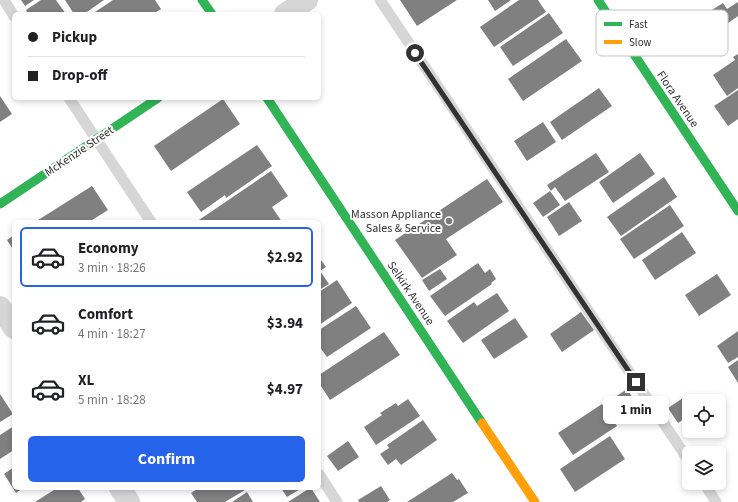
<!DOCTYPE html>
<meta charset="utf-8">
<style>
body{margin:0;font-family:"Source Sans 3",sans-serif;background:#f2f2f2;color:#202124;height:100vh;display:flex;flex-direction:column;font-size:15px;white-space:nowrap}
*{box-sizing:border-box;margin:0}
p{font-size:13px;color:#757577}
.icon{flex:none;width:22px;height:22px;fill:none;stroke:currentColor;stroke-width:2;stroke-linecap:round;stroke-linejoin:round}
.map{position:relative;flex:1;overflow:hidden}
.side{position:absolute;left:12px;top:220px;width:309px;height:270px;display:flex;flex-direction:column;background:#fff;border-radius:6px;box-shadow:0 2px 6px #0003}
.side>*{flex:none}
.banner{position:absolute;left:12px;top:12px;width:309px;height:88px;border-radius:6px;box-shadow:0 2px 6px #0003;display:grid;align-content:center;height:88px;padding:0 16px;background:#fff}
.buttons{position:absolute;left:682px;top:394px;display:grid;gap:8px}
.buttons a{display:grid;place-items:center;width:44px;height:44px;border-radius:6px;background:#fff;box-shadow:0 2px 6px #0003;font-size:20px}
.end{position:absolute;width:18px;height:18px;margin:-9px;border:5px solid #323232;background:#fff;box-shadow:0 0 0 2px #fff}
.from{border-radius:50%}
.bubble{position:absolute;height:28px;border-radius:6px;background:#fff;box-shadow:0 2px 6px #0003;font-size:13px;font-weight:700;line-height:28px;text-align:center}
.banner b{display:flex;align-items:center;gap:14px;height:38px;font-size:15px}
.banner b+b{border-top:1px solid #e0e0e0}
.banner i{width:10px;height:10px;background:#202124}
ul{padding:7px 0 0;list-style:none}
li{display:flex;align-items:center;gap:12px;height:60px;margin:0 8px 6px;padding:0 8px;border:2px solid transparent;border-radius:6px}
li div{flex:1}
li b{display:block;font-size:15px}
li em{font-style:normal;font-weight:700}
li.active{border-color:#2563eb}
li>.icon{width:36px;height:36px;stroke-width:1.5}
.cta{display:flex;gap:8px;margin-top:auto;padding:8px 16px}
.cta a{flex:1;height:46px;border-radius:6px;background:#2563eb;color:#fff;font-size:16px;font-weight:700;line-height:46px;text-align:center}
.map>svg:first-child{display:block}
.building{fill:#808080}
.lines{fill:none;stroke-linecap:round;stroke-linejoin:round}
.lane{stroke:#d6d6d6;stroke-width:11}
.street{stroke:#d6d6d6;stroke-width:22}
.fast{stroke:#30b455;stroke-width:9}
.slow{stroke:#ff9f0a;stroke-width:9}
.route{stroke:#323232;stroke-width:5}
.poi-dot{fill:#7a7a7a;stroke:#fff;stroke-width:1.5}
.labels{text-anchor:middle;stroke-width:4;stroke-linejoin:round;paint-order:stroke}
.street-label{font-size:12px;fill:#323232;stroke:#fff}
.poi-label{font-size:12px;fill:#323232;stroke:#fff;text-anchor:end}
.key{fill:#fff;stroke:#c2c2c2;stroke-width:1}
.key-label{font-size:11px;fill:#323232}
</style>
<div class="map">
<svg width="738" height="502" viewBox="0 0 738 502">
<rect width="100%" height="100%" fill="#fff"/>
<g class="building">
<path d="M 21,0 L 34,0 L 25,6 Z"/>
<path d="M 41,0 L 56,0 L 66,14 L 28,14 L 26,10 Z"/>
<path d="M 65,0 L 104,0 L 84,14 L 74,14 Z"/>
<path d="M 113,0 L 155,0 L 161,9 L 153,14 L 92,14 Z"/>
<path d="M 400,0 L 457,0 L 417,26 Z"/>
<path d="M 488,0 L 511,0 L 495,11 Z"/>
<path d="M 519,0 L 538,0 L 546,12 L 494,47 L 480,27 Z"/>
<path d="M 738,2 L 738,16 L 724,26 L 725,28 L 691,51 L 678,31 L 723,3 L 727,9 Z"/>
<path d="M 549,13 L 563,33 L 513,66 L 500,47 Z"/>
<path d="M 566,39 L 582,61 L 523,101 L 508,79 Z"/>
<path d="M 738,54 L 738,88 L 727,96 L 713,75 L 735,60 L 733,57 Z"/>
<path d="M 599,88 L 612,106 L 562,140 L 550,122 Z"/>
<path d="M 738,90 L 738,119 L 728,126 L 714,106 Z"/>
<path d="M 0,96 L 12,114 L 0,122 Z"/>
<path d="M 223,99 L 240,124 L 171,171 L 154,146 Z"/>
<path d="M 543,122 L 556,142 L 527,161 L 514,141 Z"/>
<path d="M 257,145 L 272,166 L 226,198 L 225,195 L 201,212 L 187,192 Z"/>
<path d="M 596,153 L 609,172 L 565,201 L 555,187 L 551,191 L 547,185 Z"/>
<path d="M 640,153 L 655,174 L 613,203 L 599,182 Z"/>
<path d="M 271,171 L 288,196 L 272,207 L 282,222 L 196,222 Z"/>
<path d="M 664,177 L 677,197 L 621,236 L 607,217 Z"/>
<path d="M 487,179 L 503,202 L 446,239 L 457,255 L 422,278 L 395,240 Z"/>
<path d="M 92,186 L 108,210 L 89,222 L 35,222 Z"/>
<path d="M 550,191 L 560,205 L 543,217 L 533,203 Z"/>
<path d="M 569,202 L 582,221 L 559,236 L 547,217 Z"/>
<path d="M 670,205 L 684,226 L 634,259 L 620,239 Z"/>
<path d="M 682,232 L 696,253 L 655,280 L 642,260 Z"/>
<path d="M 14,235 L 14,251 L 7,240 Z"/>
<path d="M 321,260 L 326,267 L 320,271 L 329,284 L 319,290 L 319,262 Z"/>
<path d="M 478,263 L 485,273 L 490,269 L 496,279 L 491,283 L 492,284 L 445,316 L 430,296 Z"/>
<path d="M 440,269 L 447,279 L 429,291 L 422,280 Z"/>
<path d="M 717,274 L 731,295 L 699,316 L 685,295 Z"/>
<path d="M 337,280 L 352,303 L 319,325 L 319,292 Z"/>
<path d="M 497,293 L 509,311 L 463,343 L 447,321 L 474,302 L 477,306 Z"/>
<path d="M 356,306 L 371,328 L 327,357 L 319,346 L 319,330 Z"/>
<path d="M 581,312 L 594,330 L 562,352 L 550,334 Z"/>
<path d="M 515,318 L 528,337 L 494,359 L 481,340 Z"/>
<path d="M 738,331 L 738,357 L 728,363 L 717,346 Z"/>
<path d="M 384,332 L 400,355 L 330,400 L 319,383 L 319,375 Z"/>
<path d="M 738,360 L 738,383 L 728,367 Z"/>
<path d="M 627,389 L 642,412 L 623,424 L 608,402 Z"/>
<path d="M 0,394 L 13,414 L 0,422 Z"/>
<path d="M 689,394 L 694,401 L 689,401 L 689,416 L 678,423 L 668,408 Z"/>
<path d="M 408,399 L 420,416 L 376,445 L 364,427 L 382,415 L 380,413 L 396,403 L 398,406 Z"/>
<path d="M 602,404 L 617,426 L 573,455 L 558,433 Z"/>
<path d="M 423,420 L 437,440 L 401,465 L 396,459 L 388,465 L 380,454 L 389,448 L 387,445 Z"/>
<path d="M 14,426 L 14,450 L 0,459 L 0,435 Z"/>
<path d="M 610,436 L 625,459 L 575,492 L 560,469 Z"/>
<path d="M 348,441 L 359,457 L 338,471 L 327,456 Z"/>
<path d="M 14,467 L 14,488 L 23,488 L 16,493 L 4,474 Z"/>
<path d="M 452,473 L 457,480 L 459,479 L 468,493 L 453,502 L 407,502 Z"/>
<path d="M 381,486 L 390,500 L 387,502 L 359,502 L 358,500 Z"/>
<path d="M 57,488 L 78,488 L 85,499 L 81,502 L 35,502 Z"/>
<path d="M 199,488 L 244,488 L 245,490 L 225,502 L 197,502 L 191,493 Z"/>
<path d="M 281,488 L 302,488 L 287,497 Z"/>
<path d="M 310,488 L 311,488 L 320,502 L 288,502 Z"/>
<path d="M 247,492 L 253,502 L 232,502 Z"/>
</g>
<g class="lines">
<g class="lane">
<path d="M 4,0 L 14,16"/>
<path d="M 380,0 L 689,461"/>
<path d="M 69,98 L 151,222"/>
<path d="M 319,474 L 337,502"/>
<path d="M 704,483 L 716,502"/>
</g>
<g class="street">
<path d="M 285,14 L 307,0"/>
<path d="M 0,307 L 14,328"/>
<path d="M 120,488 L 129,502"/>
</g>
<g class="fast">
<path d="M 202,0 L 212,14"/>
<path d="M 598,0 L 738,211"/>
<path d="M 267,98 L 482,423"/>
<path d="M 0,204 L 158,98"/>
</g>
<path class="slow" d="M 482,423 L 535,502"/>
</g>
<g class="lines">
<path class="route" d="M 415,53 L 636,382"/>
</g>
<circle class="poi-dot" cx="449" cy="221" r="4"/>
<g class="labels">
<g class="street-label">
<text transform="translate(678 99) rotate(56)" y="4">Flora Avenue</text>
<text transform="translate(79 151) rotate(-34)" y="4">McKenzie Street</text>
<text transform="translate(411 293) rotate(56)" y="4">Selkirk Avenue</text>
</g>
<g class="poi-label">
<text x="441" y="218">Masson Appliance<tspan x="441" dy="14">Sales &amp; Service</tspan></text>
</g>
</g>
<rect x="596" y="10" width="132" height="46" rx="6" class="key"/>
<rect x="604" y="22" width="18" height="4" fill="#30b455"/>
<rect x="604" y="40" width="18" height="4" fill="#ff9f0a"/>
<g class="key-label">
<text x="629" y="28">Fast</text>
<text x="629" y="46">Slow</text>
</g>
</svg>
<div class="buttons">
<a><svg class="icon" aria-label="locate" viewBox="0 0 24 24"><circle cx="12" cy="12" r="6"/><path d="M12 2v4M12 18v4M2 12h4M18 12h4"/></svg></a>
<a><svg class="icon" aria-label="layers" viewBox="0 0 24 24"><path d="M12 4l9 5-9 5-9-5zM3 14l9 5 9-5"/></svg></a>
</div>
<i class="end from" style="left:415px;top:53px"></i>
<i class="end" style="left:636px;top:382px"></i>
<div class="bubble" style="left:603px;top:396px;width:66px">1 min</div>
<div class="banner">
<b><i class="from"></i>Pickup</b>
<b><i></i>Drop-off</b>
</div>
<section class="side">
<ul>
<li class="active"><svg class="icon" aria-label="car" viewBox="0 0 24 24"><path d="M5 17H2v-5l4-1 3-4h7l3 4 3 1v5h-3M9 17h6M6 11h13"/><circle cx="7" cy="17" r="2"/><circle cx="17" cy="17" r="2"/></svg><div><b>Economy</b><p>3 min · 18:26</p></div><em>$2.92</em></li>
<li><svg class="icon" aria-label="car" viewBox="0 0 24 24"><path d="M5 17H2v-5l4-1 3-4h7l3 4 3 1v5h-3M9 17h6M6 11h13"/><circle cx="7" cy="17" r="2"/><circle cx="17" cy="17" r="2"/></svg><div><b>Comfort</b><p>4 min · 18:27</p></div><em>$3.94</em></li>
<li><svg class="icon" aria-label="car" viewBox="0 0 24 24"><path d="M5 17H2v-5l4-1 3-4h7l3 4 3 1v5h-3M9 17h6M6 11h13"/><circle cx="7" cy="17" r="2"/><circle cx="17" cy="17" r="2"/></svg><div><b>XL</b><p>5 min · 18:28</p></div><em>$4.97</em></li>
</ul>
<div class="cta"><a>Confirm</a></div>
</section>
</div>
